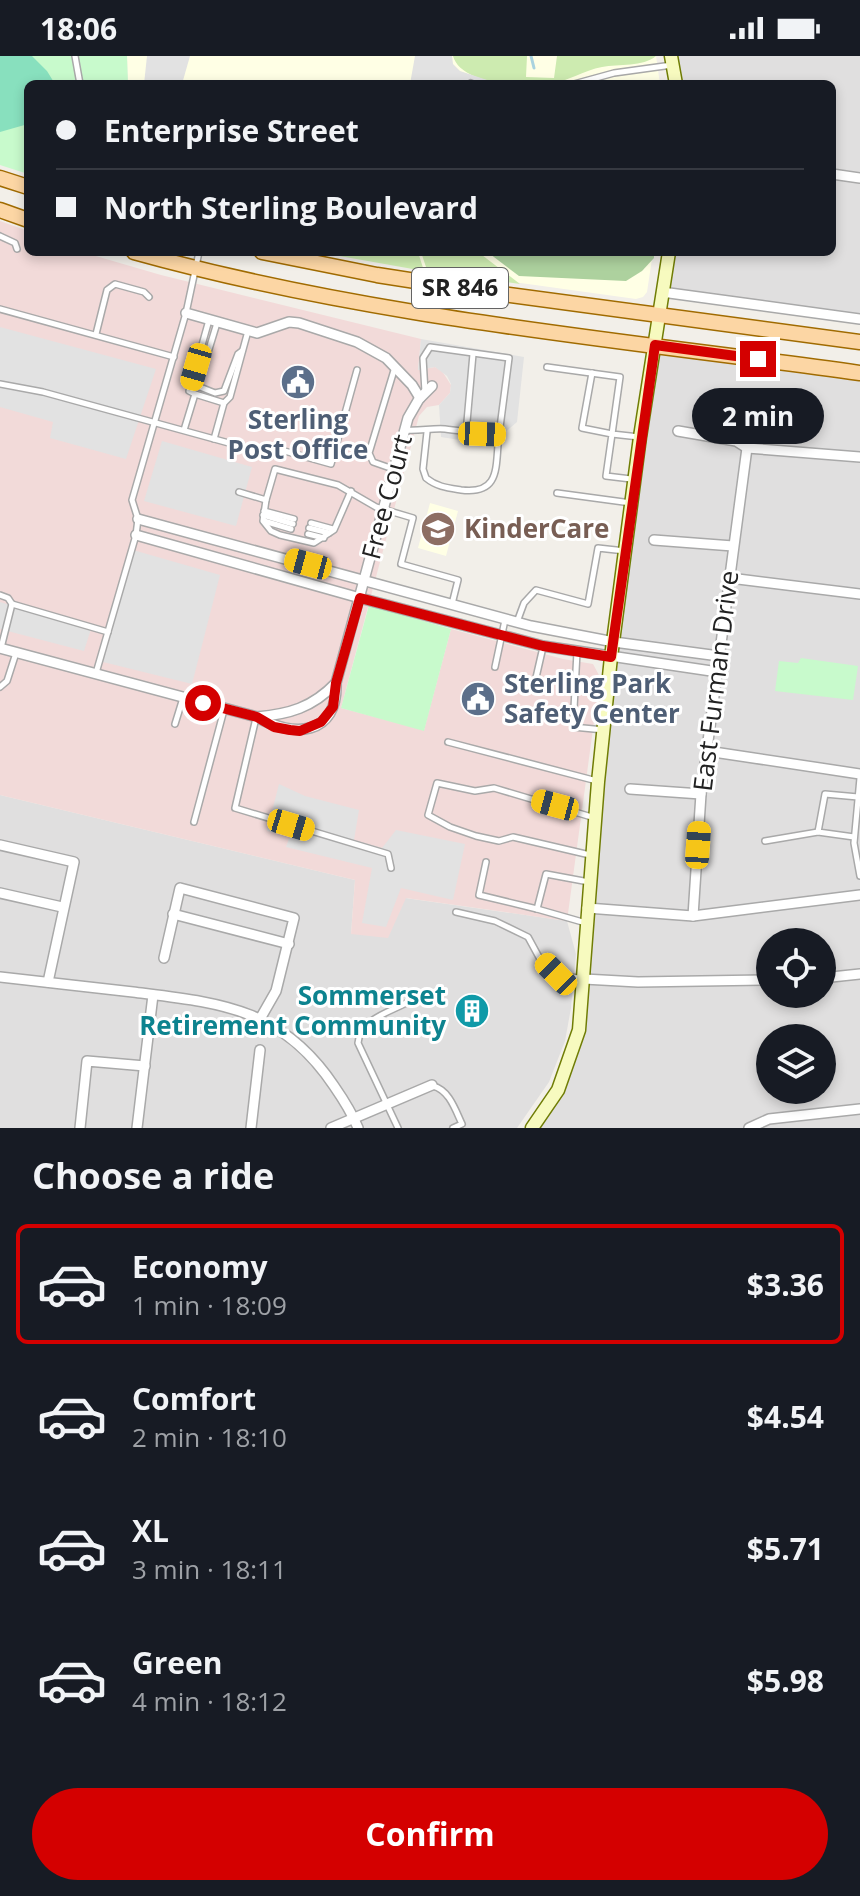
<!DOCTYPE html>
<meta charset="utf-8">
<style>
body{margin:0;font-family:"Open Sans",sans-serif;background:#242831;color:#f1f3f6;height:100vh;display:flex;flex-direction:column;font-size:30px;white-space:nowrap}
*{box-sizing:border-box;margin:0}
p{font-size:26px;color:#9ea1a6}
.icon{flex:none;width:44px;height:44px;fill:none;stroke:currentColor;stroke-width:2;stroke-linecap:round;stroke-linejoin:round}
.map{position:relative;height:1072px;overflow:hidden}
.side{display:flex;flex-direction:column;background:#171b24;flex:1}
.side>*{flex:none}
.banner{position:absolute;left:24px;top:24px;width:812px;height:176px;border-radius:12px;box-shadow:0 4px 12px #0003;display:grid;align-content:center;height:176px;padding:0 32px;background:#171b24}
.tools{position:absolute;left:756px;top:872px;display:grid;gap:16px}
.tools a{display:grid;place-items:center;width:80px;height:80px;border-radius:50%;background:#171b24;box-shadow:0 4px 12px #0003;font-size:40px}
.end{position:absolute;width:36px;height:36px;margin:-18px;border:10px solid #d40000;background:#fff;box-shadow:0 0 0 4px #fff}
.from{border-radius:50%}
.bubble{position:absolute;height:56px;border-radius:28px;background:#171b24;box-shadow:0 4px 12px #0003;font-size:26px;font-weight:700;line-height:56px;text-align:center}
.car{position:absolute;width:24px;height:48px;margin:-24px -12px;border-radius:10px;box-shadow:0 0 6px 2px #0007;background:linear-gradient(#f5c518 24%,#345 0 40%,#f5c518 0 76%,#345 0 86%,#f5c518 0)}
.banner b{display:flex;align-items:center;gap:28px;height:76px;font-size:30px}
.banner b+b{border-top:2px solid #363941}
.banner i{width:20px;height:20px;background:#f1f3f6}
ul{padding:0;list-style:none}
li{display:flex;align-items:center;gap:24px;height:120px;margin:0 16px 12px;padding:0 16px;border:4px solid transparent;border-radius:12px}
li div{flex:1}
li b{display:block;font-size:30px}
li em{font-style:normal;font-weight:700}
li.selected{border-color:#d40000}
li>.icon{width:72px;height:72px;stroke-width:1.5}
h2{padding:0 32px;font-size:36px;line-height:96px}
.cta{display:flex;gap:16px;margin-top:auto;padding:16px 32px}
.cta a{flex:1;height:92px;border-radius:48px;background:#d40000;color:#fff;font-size:32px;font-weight:700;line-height:92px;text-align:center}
.status{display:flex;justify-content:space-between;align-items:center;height:56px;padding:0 40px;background:#171b24;direction:ltr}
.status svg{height:22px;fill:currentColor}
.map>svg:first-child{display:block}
.residential{fill:#e0dfdf;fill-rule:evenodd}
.commercial{fill:#f2dad9}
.education{fill:#ffffe5}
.grass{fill:#cdebb0}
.forest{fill:#add19e}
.park{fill:#c8facc}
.pitch{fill:#88e0be}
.parking{fill:#e2e2e2}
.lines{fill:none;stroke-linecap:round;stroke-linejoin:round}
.stream{stroke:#aad3df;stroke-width:3}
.lane-casing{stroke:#a9a9a9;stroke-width:8}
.street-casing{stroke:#a9a9a9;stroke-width:12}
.secondary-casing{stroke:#707d05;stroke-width:15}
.primary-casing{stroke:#a06b00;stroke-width:17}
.lane{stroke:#fff;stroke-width:5}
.street{stroke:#fff;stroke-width:9}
.secondary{stroke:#f7fabf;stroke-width:12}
.primary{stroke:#fcd6a4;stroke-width:14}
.route{stroke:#d40000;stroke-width:10}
.labels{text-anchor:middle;stroke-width:6;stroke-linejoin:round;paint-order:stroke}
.shield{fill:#fff;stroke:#646464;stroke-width:2}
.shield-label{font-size:24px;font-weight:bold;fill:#222}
.service-label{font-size:26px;font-weight:bold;fill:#4e5e75;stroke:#fff}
.street-label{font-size:26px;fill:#222;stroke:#fff}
.education-label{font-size:26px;font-weight:bold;fill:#785e54;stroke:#fff;text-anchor:start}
.culture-label{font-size:26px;font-weight:bold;fill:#0d838f;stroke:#fff;text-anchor:end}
</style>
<div class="status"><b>18:06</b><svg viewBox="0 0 49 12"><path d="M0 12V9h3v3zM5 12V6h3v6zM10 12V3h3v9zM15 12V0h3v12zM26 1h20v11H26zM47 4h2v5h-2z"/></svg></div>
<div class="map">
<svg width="860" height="1072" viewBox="0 0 860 1072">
<rect width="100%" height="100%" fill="#f2efe9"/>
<g class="residential">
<path d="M 671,0 L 860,0 L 860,263 L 663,236 L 669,196 L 832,196 L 832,28 L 676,28 Z"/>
<path d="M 655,289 L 860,317 L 860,1072 L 532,1072 L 546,1053 L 579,974 L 596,762 ZM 770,886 L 822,886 L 822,938 L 770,938 ZM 770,982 L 822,982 L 822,1034 L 770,1034 Z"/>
<path d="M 0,739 L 355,824 L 351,878 L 405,842 L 567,865 L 576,898 L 571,952 L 565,985 L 549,1026 L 517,1072 L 0,1072 Z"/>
</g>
<path class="commercial" d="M 0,165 L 28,175 L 28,196 L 82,196 L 161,219 L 421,283 L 418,314 L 435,311 L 442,315 L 451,329 L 450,337 L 439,349 L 427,351 L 419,360 L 341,652 L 424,674 L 451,573 L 563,603 L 593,608 L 600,621 L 567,865 L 406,842 L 388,882 L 351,878 L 355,824 L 0,739 Z"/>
<g class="education">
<path d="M 127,0 L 656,0 L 660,28 L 128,28 Z"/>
<path d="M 327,196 L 653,196 L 647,236 L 643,241 L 636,243 L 434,215 Z"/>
<path d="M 430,447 L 458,455 L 446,500 L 418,492 Z"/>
</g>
<g class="grass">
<path d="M 453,0 L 527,0 L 526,21 L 554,22 L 557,0 L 656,0 C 643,11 619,8 602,11 C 584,14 567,26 549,28 C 524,31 461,29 453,0 Z"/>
<path d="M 317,196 L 418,196 L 424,215 Z"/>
<path d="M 421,196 L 478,196 L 520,228 L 427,214 Z"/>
</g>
<path class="forest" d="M 496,196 L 654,196 L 654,202 L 642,215 L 626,225 L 519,220 L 490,198 Z"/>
<g class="park">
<path d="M 0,0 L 127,0 L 128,28 L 28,28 L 28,118 L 0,109 Z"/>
<path d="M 369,549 L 451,573 L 424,675 L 341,652 Z"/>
<path d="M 801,602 L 858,610 L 853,644 L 775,635 L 779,605 L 798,607 Z"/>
</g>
<path class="pitch" d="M 0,0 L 32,0 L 47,15 L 55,28 L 28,28 L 28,68 L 0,76 Z"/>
<g class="parking">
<path d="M 147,0 L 190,0 L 182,28 L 144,28 Z"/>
<path d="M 415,0 L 452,0 L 453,8 L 460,15 L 499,28 L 410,28 Z"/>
<path d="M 0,271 L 156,313 L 126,403 L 50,382 L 53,366 L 0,351 Z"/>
<path d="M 421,283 L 524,301 L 517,366 L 490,389 L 441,381 L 439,349 L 450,337 L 451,328 L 447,320 L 435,311 L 418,314 Z"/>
<path d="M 162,385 L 252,411 L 236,470 L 144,445 Z"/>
<path d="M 133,494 L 220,519 L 192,628 L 103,606 Z"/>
<path d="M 0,546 L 91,573 L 84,595 L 0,573 Z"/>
<path d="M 279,728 L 305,740 L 359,754 L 354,784 L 382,792 L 396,774 L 465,788 L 453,844 L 401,832 L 386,871 L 362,867 L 372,812 L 286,791 L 290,780 L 267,775 Z"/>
</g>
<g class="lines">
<path class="stream" d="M 531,0 L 534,12"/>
<g class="lane-casing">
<g id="lane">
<path d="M 75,0 L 80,28"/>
<path d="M 471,27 L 473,28"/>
<path d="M 574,28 L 614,17 L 672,9"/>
<path d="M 0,180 L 15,187 L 17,193"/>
<path d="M 0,253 L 174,301"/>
<path d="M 217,267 L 199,326 L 200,331 L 215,337 L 224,335 L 238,298 L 242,295"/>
<path d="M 96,278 L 107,234 L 115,228 L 144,236 L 149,241"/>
<path d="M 547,311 L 620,321 L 612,378 L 639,381"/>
<path d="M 592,317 L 582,372 L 612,378 L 606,420 L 631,423"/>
<path d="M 0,328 L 43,336 L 247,392 L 281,394 L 331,408 L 357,314"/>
<path d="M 195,338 L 224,347"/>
<path d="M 184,374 L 195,338 L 189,335 L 209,264"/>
<path d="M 406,374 C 419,375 433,372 445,373 C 463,375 480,378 499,379 L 509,302 L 430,291 L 423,302 L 425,336"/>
<path d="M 427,376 L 423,413 L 426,422 C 437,431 448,432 461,434 C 502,439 495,409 499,379"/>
<path d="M 466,377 L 473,298"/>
<path d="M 214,383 L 224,347 L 230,341 L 248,275"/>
<path d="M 393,413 L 373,406 L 369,397 L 395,311"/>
<path d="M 239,436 L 266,444 L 275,413 L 338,429 L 376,451 L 413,462 L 401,508 L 458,524 L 452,548"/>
<path d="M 557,437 L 631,447"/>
<path d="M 266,444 L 263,465 L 271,475 L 280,479 L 314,487 L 334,474 L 351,435"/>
<path d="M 264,455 L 294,463"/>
<path d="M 263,459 L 293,468"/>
<path d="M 264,465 L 291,473"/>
<path d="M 311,467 L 333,473"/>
<path d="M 309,472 L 329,477"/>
<path d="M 308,478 L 324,482"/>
<path d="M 0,539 L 8,542 L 12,548 L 1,592"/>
<path d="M 12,548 L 108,576"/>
<path d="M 517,566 L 524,547 L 536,534 L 588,548 L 598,492 L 625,495"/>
<path d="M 543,591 L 535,626 L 549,628"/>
<path d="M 577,596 L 573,671 L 604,674"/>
<path d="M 495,611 L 505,564"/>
<path d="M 96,617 L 136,479 L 138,463 L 132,444 L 186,257 L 199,196"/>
<path d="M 562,629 L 607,639"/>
<path d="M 0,631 L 7,625 L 16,597"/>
<path d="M 256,662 L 235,752 L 388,798 L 391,812"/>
<path d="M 175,668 L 183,642"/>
<path d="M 448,686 L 597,725"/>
<path d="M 860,722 L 854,787 L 860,820"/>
<path d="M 194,766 L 224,654"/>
<path d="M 854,781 L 818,776 L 825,738 L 858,741"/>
<path d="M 765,785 L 818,776"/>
<path d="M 590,799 L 513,781 L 499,785 L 476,780 L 450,771 L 428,759 L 437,727 L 475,735 L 494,732 L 595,762"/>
<path d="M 486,806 L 479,839 L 537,853 L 546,818 L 589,826"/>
<path d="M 537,853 L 586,867"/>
<path d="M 456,856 L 495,865 L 528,881 L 540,903 L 556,918 L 583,923"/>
<path d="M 433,1030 C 449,1034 455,1053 462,1068 L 453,1072"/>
<path d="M 398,1072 L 358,987 C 360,963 390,956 408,946"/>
</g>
</g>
<g class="street-casing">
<g id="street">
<path d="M 832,118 L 860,122"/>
<path d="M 662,236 L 860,263"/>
<path d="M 186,257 L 257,277 L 289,266 L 299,267 L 357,286 L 386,302 L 412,329 L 420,342"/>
<path d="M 678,375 L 736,385 L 747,392 L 860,401"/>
<path d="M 138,463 L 531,570 L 614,586 L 719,600"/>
<path d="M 136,479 L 360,542 L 543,590 L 718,616"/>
<path d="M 654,484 L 733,490"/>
<path d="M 730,522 L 860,538"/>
<path d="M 0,592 L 257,661 C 293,682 338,680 336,627 L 408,362 L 419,343 L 432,330"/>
<path d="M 257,661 C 289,658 312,652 336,627"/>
<path d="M 707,695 L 860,718"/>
<path d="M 630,733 L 701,738"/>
<path d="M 0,789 L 74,806 L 48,926"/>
<path d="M 0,837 L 62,851"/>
<path d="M 587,852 L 693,860 L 860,839"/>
<path d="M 173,858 L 289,888"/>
<path d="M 693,860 L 701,738 L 747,392"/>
<path d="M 164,902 L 180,832 L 294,862 L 276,935 L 260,963"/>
<path d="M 0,921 C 44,926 89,931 133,936 C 220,947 281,951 334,1030 C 343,1043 352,1057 358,1072"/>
<path d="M 822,922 L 860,918"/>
<path d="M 584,923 L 638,926 L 770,924"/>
<path d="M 80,1072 L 87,1005 L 145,1010"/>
<path d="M 137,1072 L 153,939"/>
<path d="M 251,1072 L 260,994"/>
<path d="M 331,1072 L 432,1029"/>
<path d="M 749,1072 L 769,1063 L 860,1053"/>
</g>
</g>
<g class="secondary-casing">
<g id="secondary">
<path d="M 671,0 L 676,28"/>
<path d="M 532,1072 L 558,1034 L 579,974 L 598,726 L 611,601 L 640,381 L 669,196"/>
</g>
</g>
<g class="primary-casing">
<g id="primary">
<path d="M 0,122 L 28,131"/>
<path d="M 0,154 L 28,164"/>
<path d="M 134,196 C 371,262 617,283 860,317"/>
<path d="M 262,196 L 377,219 L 480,235 L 860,286"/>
</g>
</g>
<use href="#lane" class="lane"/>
<use href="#street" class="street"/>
<use href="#secondary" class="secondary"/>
<use href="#primary" class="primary"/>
</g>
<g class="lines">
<path class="route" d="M 203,647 L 257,661 L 274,671 L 290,674 L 300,675 L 321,666 L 333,651 L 336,627 L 360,542 L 543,590 L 611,601 L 655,289 L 758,303"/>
</g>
<defs>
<g id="civic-disc" transform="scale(1.8)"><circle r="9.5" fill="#5c6f8a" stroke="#fff"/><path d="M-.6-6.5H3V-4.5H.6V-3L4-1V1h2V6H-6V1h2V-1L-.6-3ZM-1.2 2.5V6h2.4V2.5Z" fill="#fff"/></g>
<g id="school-disc" transform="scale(1.8)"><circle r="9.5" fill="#8d6e63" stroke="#fff"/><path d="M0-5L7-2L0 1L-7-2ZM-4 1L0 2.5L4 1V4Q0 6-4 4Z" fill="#fff"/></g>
<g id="building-disc" transform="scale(1.8)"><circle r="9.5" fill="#0f9aa8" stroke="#fff"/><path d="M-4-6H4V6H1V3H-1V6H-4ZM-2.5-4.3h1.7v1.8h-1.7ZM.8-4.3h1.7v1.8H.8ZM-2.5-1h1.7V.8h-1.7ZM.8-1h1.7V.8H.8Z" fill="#fff"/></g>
</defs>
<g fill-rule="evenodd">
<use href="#civic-disc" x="298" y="326"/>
<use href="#school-disc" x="438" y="473"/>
<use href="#civic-disc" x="478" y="643"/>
<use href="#building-disc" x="472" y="955"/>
</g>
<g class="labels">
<rect class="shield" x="412" y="212" width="96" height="40" rx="6"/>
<g class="shield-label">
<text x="460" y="240">SR 846</text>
</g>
<g class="service-label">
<text x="298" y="373">Sterling<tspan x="298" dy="30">Post Office</tspan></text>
<text x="504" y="637" text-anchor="start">Sterling Park<tspan x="504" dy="30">Safety Center</tspan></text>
</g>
<g class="street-label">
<text transform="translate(387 441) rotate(-75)" y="9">Free Court</text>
<text transform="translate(716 625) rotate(-83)" y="9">East Furman Drive</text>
</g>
<g class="education-label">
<text x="464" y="482">KinderCare</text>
</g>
<g class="culture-label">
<text x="446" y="949">Sommerset<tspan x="446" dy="30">Retirement Community</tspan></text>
</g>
</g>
</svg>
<div class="tools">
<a><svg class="icon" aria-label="locate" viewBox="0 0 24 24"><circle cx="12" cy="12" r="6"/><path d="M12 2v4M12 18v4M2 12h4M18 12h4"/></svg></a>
<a><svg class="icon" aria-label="layers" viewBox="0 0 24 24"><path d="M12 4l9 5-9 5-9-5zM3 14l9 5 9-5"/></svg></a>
</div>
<i class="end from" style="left:203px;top:647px"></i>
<i class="end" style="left:758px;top:303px"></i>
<div class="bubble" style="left:692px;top:332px;width:132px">2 min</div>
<i class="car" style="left:196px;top:311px;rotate:196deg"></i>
<i class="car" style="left:482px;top:378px;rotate:92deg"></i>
<i class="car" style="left:308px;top:508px;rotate:285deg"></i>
<i class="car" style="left:555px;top:749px;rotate:285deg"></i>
<i class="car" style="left:291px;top:769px;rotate:107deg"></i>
<i class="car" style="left:698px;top:789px;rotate:4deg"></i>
<i class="car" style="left:556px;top:918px;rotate:315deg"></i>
<div class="banner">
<b><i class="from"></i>Enterprise Street</b>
<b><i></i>North Sterling Boulevard</b>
</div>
</div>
<section class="side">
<h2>Choose a ride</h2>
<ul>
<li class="selected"><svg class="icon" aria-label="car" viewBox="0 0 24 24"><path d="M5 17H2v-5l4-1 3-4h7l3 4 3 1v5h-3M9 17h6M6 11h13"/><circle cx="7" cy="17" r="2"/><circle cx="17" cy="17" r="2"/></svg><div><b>Economy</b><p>1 min · 18:09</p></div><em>$3.36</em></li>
<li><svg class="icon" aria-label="car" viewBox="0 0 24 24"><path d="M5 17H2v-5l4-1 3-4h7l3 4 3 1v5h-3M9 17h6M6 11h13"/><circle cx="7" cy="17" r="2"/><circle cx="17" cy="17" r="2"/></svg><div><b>Comfort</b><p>2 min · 18:10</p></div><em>$4.54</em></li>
<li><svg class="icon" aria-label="car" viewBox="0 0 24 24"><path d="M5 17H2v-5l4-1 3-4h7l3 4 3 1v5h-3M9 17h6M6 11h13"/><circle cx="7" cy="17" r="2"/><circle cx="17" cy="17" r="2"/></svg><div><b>XL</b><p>3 min · 18:11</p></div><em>$5.71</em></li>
<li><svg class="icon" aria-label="car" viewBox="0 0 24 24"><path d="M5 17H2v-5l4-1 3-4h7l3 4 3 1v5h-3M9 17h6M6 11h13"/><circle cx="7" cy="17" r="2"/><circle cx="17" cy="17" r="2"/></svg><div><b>Green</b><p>4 min · 18:12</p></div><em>$5.98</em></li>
</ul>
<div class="cta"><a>Confirm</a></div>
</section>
